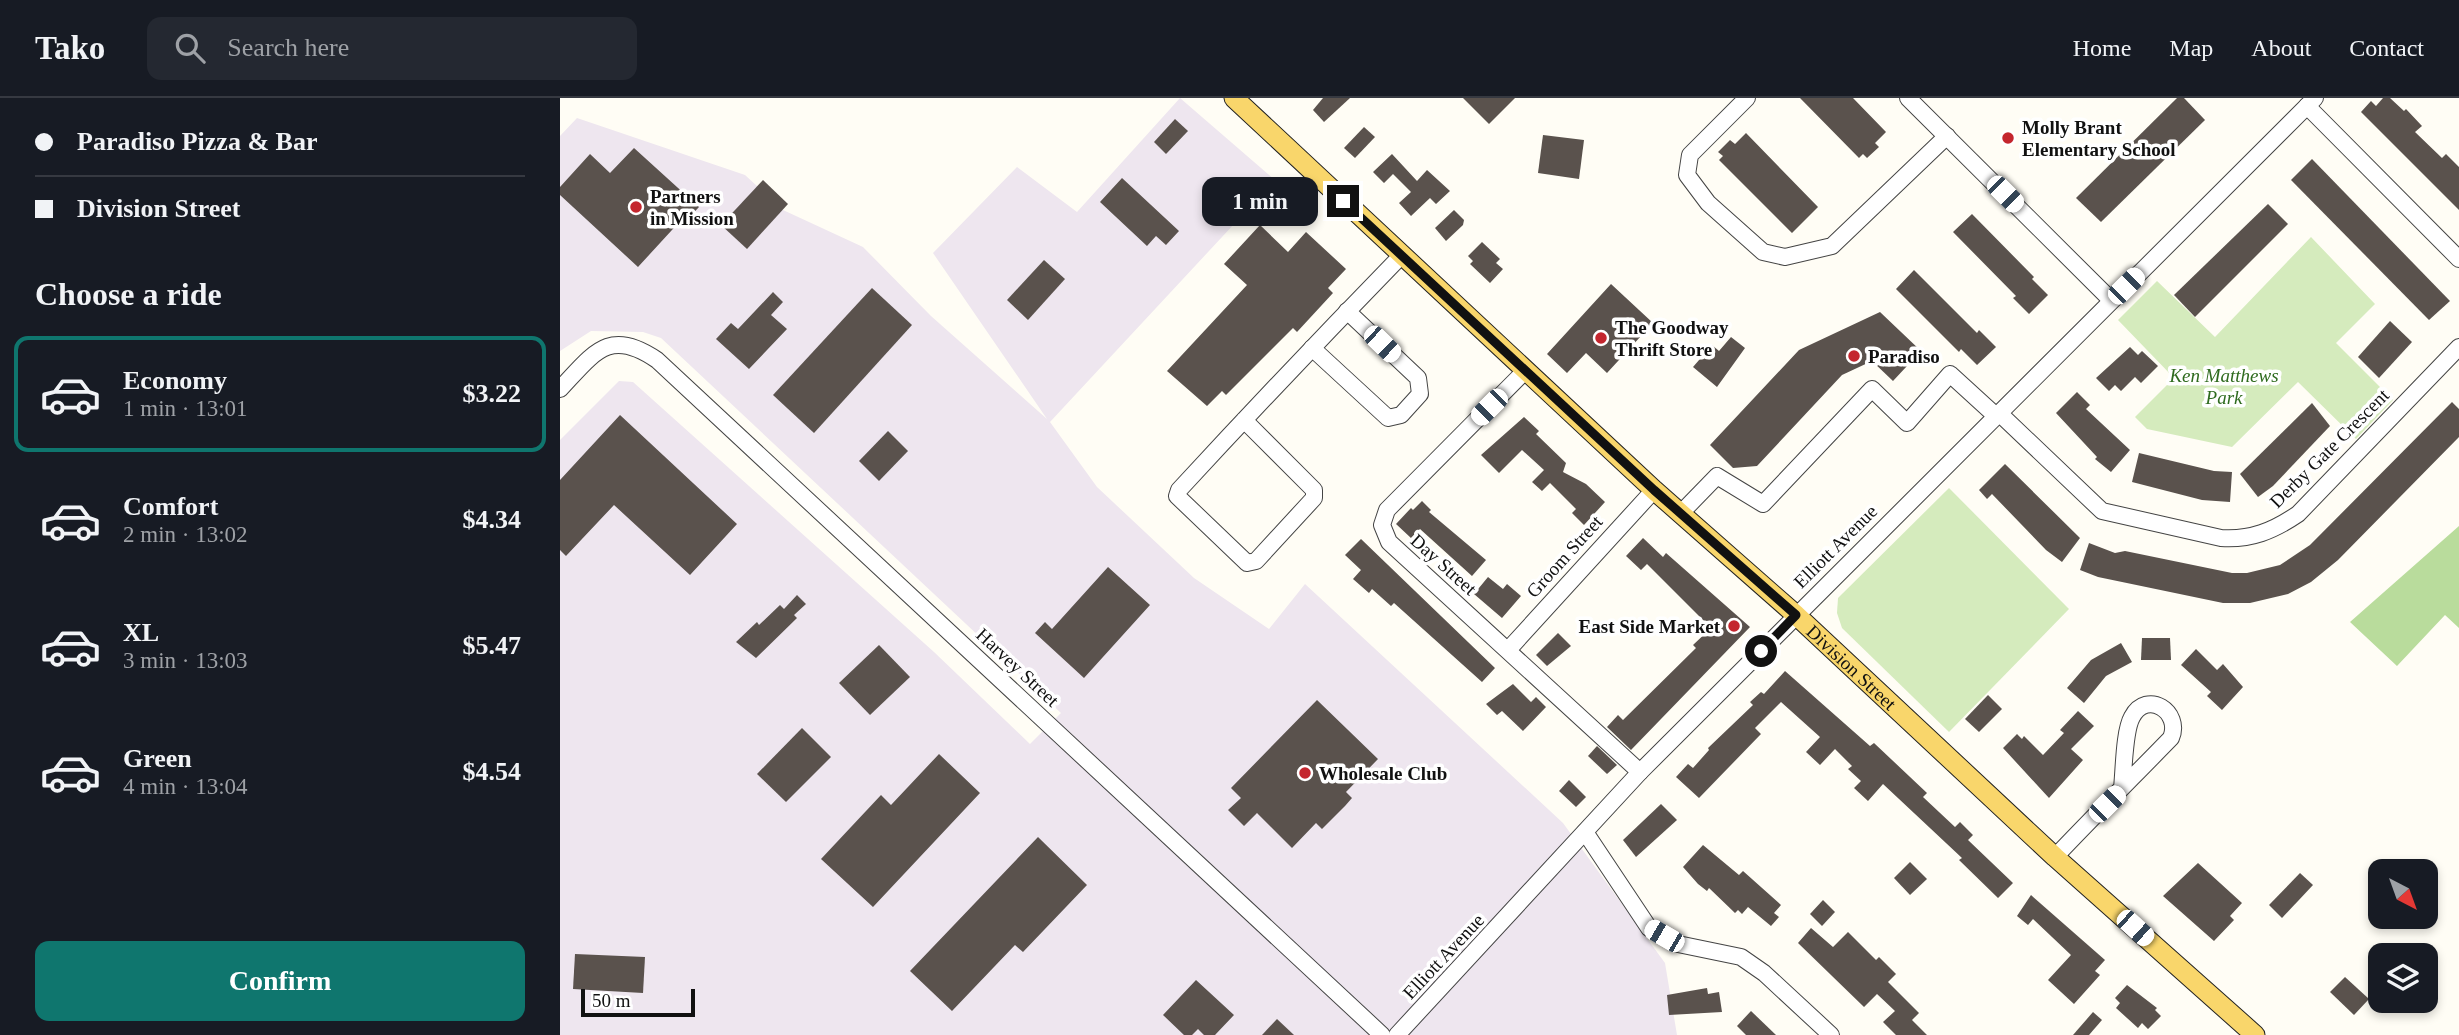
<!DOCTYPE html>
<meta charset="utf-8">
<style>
body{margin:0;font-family:Georgia,serif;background:#242831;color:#f1f3f6;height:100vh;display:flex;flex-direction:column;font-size:26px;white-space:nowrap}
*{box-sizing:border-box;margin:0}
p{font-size:23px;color:#9ea1a6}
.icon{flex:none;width:38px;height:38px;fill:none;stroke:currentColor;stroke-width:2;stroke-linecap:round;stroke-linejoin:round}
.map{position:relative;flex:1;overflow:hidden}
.details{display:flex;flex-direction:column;background:#171b24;width:560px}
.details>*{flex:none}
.banner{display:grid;align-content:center;height:154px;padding:0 35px;background:#171b24}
.needle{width:46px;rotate:139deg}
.fabs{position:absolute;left:1808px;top:761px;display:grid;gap:14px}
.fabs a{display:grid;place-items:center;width:70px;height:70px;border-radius:14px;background:#171b24;box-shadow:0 4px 10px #0003;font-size:35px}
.scale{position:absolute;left:21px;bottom:18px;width:114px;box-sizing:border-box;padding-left:7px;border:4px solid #111;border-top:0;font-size:19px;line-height:24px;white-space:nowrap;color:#111;-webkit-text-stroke:5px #fff;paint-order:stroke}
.end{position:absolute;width:32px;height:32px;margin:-16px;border:9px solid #111;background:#fff;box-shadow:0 0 0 4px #fff}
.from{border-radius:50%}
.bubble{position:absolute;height:49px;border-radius:14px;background:#171b24;box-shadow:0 4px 10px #0003;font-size:23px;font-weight:700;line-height:49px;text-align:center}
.car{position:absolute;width:21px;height:42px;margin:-21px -10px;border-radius:9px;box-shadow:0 0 5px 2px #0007;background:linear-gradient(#fff 24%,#345 0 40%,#fff 0 76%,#345 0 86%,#fff 0)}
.banner b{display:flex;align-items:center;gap:24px;height:66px;font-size:26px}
.banner b+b{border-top:2px solid #363941}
.banner i{width:18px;height:18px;background:#f1f3f6}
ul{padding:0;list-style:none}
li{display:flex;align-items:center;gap:21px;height:116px;margin:0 14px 10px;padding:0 21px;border:4px solid transparent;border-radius:14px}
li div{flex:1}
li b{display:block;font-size:26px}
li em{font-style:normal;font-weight:700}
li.selected{border-color:#0f766e}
li>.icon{width:63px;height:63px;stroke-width:1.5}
h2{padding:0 35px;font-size:32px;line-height:84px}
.primary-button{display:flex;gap:14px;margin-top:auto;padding:14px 35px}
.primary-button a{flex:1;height:80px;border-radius:14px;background:#0f766e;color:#fff;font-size:28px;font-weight:700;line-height:80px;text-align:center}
header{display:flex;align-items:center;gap:42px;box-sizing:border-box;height:98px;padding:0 35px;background:#171b24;border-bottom:2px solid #363941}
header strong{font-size:33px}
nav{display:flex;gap:38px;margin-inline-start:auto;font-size:24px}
.search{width:490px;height:63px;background:#242831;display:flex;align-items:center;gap:18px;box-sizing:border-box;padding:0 24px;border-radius:14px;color:#9ea1a6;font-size:26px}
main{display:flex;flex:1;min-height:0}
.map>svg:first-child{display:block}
.industrial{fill:#eee6ef}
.green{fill:#d5ebbd}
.forest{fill:#b9dc9c}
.building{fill:#5a524d}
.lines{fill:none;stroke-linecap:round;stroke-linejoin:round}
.minor-casing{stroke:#444;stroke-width:18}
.major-casing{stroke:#222;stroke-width:21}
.minor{stroke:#fff;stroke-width:16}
.major{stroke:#f9d66b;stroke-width:19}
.route{stroke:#111;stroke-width:9}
.poi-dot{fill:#c4262e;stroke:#fff;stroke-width:2.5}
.labels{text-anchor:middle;stroke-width:7;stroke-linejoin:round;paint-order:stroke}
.poi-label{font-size:19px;font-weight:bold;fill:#111;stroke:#fff;text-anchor:start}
.park-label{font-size:19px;font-style:italic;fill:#2f6b1f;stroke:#fff}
.street-label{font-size:19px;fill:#111;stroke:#fff}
</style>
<header>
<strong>Tako</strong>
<div class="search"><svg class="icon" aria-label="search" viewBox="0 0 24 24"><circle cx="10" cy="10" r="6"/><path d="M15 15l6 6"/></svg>Search here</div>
<nav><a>Home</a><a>Map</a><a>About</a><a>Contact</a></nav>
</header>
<main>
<section class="details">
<div class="banner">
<b><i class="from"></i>Paradiso Pizza &amp; Bar</b>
<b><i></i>Division Street</b>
</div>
<h2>Choose a ride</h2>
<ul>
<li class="selected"><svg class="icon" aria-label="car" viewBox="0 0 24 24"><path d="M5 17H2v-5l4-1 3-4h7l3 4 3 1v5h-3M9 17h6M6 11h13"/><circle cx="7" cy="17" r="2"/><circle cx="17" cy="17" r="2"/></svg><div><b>Economy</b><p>1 min · 13:01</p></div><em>$3.22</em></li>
<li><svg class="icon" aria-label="car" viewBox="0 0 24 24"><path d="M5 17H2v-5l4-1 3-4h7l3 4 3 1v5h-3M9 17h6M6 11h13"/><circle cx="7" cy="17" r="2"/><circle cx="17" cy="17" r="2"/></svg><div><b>Comfort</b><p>2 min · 13:02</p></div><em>$4.34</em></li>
<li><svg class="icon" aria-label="car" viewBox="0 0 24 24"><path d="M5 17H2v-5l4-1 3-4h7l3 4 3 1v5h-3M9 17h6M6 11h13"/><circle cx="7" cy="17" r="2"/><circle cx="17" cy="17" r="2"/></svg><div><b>XL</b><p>3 min · 13:03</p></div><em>$5.47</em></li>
<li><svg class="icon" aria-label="car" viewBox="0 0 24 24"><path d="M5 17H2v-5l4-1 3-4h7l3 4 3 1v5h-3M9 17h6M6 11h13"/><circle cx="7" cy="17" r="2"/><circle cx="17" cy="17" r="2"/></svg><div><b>Green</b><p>4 min · 13:04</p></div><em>$4.54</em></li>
</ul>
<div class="primary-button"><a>Confirm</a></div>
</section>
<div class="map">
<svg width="1899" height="937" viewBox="0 0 1899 937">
<rect width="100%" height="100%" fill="#fffdf5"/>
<path class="industrial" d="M 620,0 L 715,82 L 490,324 L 537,389 L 634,480 L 709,531 L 745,486 L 1003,725 L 1105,865 L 1117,937 L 0,937 L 0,342 L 59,283 L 73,284 L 374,554 L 470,646 L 501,615 L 101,240 L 83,234 L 31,233 L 0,253 L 0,38 L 17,20 L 185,77 L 223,112 L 303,149 L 371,218 L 487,321 L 373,155 L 457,69 L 517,114 Z"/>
<g class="green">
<path d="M 1751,139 L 1815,206 L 1776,245 L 1833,302 L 1796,341 L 1738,284 L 1672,349 L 1587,331 L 1575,319 L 1614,280 L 1558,222 L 1597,183 L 1655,239 Z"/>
<path d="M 1389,390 L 1509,511 L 1389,634 L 1282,530 L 1277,515 L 1278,500 Z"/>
</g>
<path class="forest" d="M 1899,428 L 1899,530 L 1885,517 L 1837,568 L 1790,524 Z"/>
<g class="building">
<path d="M 763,0 L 790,0 L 764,24 L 753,12 Z"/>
<path d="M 903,0 L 955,0 L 929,26 Z"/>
<path d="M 1240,0 L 1293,0 L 1326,34 L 1315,45 L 1319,49 L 1307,60 L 1303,56 L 1299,60 Z"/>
<path d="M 1617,0 L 1624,0 L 1645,22 L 1541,124 L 1516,100 Z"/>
<path d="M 1823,0 L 1830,0 L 1844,13 L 1846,11 L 1862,28 L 1855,34 L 1882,60 L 1886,56 L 1899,69 L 1899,112 L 1801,14 L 1811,3 L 1816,8 Z"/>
<path d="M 615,21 L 628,33 L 606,56 L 594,44 Z"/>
<path d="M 804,29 L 815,39 L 795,60 L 784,50 Z"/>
<path d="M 1186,35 L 1258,109 L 1232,135 L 1159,62 L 1163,58 L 1158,54 L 1170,42 L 1175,46 Z"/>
<path d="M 983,37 L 1024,42 L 1019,81 L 978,75 Z"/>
<path d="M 74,50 L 139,109 L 126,123 L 123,120 L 78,169 L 0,97 L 0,89 L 30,56 L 50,75 Z"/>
<path d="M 832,56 L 857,83 L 867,72 L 890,93 L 876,106 L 870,100 L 851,118 L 839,105 L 851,94 L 833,76 L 824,85 L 813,74 Z"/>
<path d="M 1752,61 L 1890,203 L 1869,222 L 1731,82 Z"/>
<path d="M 562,80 L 619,133 L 606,147 L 596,138 L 587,148 L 540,104 Z"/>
<path d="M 203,82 L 228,106 L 187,151 L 161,127 Z"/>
<path d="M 1708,106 L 1728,126 L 1635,219 L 1614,197 Z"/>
<path d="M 894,112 L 904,122 L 903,127 L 886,143 L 875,130 Z"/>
<path d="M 1412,116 L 1474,179 L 1472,181 L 1488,197 L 1469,216 L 1453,200 L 1456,198 L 1393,134 Z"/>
<path d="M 700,127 L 728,154 L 746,134 L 786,171 L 768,190 L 773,195 L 737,234 L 733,230 L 666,297 L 662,293 L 647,308 L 607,273 L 687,187 L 664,166 Z"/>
<path d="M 922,144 L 940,161 L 936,165 L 943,171 L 930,185 L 910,166 L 913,163 L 908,158 Z"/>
<path d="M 484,162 L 505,181 L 468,222 L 447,202 Z"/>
<path d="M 1354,172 L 1417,235 L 1419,232 L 1436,249 L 1417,267 L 1401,251 L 1399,254 L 1336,191 Z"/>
<path d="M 1051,186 L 1093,225 L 1047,275 L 1026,255 L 1007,275 L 987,256 Z"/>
<path d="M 312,190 L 352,227 L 254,335 L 213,297 Z"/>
<path d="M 213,194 L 223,204 L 211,217 L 227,231 L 189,271 L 156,241 L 171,225 L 178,231 Z"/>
<path d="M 1320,214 L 1361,253 L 1333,283 L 1312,263 L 1282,277 L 1197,368 L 1173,370 L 1150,347 L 1239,252 Z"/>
<path d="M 1830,223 L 1852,244 L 1819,280 L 1798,259 Z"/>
<path d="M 1171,239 L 1185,250 L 1157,289 L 1133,269 L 1152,247 L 1159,253 Z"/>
<path d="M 1570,249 L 1578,257 L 1582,253 L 1598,268 L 1581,285 L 1575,279 L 1561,293 L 1555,287 L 1549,293 L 1536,280 Z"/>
<path d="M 1517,294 L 1530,307 L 1526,311 L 1570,352 L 1551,374 L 1535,361 L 1537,359 L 1496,315 Z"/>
<path d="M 1892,304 L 1899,311 L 1899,339 L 1778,462 L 1751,484 L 1728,496 L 1690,505 L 1663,505 L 1538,479 L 1520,472 L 1529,445 L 1555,455 L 1565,453 L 1672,475 L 1687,475 L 1720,467 L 1750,447 Z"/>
<path d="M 1752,305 L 1770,328 L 1713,388 L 1698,399 L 1680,376 Z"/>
<path d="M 60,317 L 177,426 L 130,477 L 54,407 L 6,458 L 0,452 L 0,382 Z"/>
<path d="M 964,319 L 979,333 L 976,336 L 1006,365 L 1003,374 L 1026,386 L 1045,404 L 1024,427 L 1012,415 L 1016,411 L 990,385 L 982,393 L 972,384 L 984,372 L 962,352 L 939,375 L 921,357 Z"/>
<path d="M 328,333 L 348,353 L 319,383 L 299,363 Z"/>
<path d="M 1579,355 L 1654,373 L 1672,374 L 1670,404 L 1642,402 L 1572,384 Z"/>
<path d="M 1445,366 L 1520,440 L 1502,464 L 1486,452 L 1432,396 L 1427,401 L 1419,392 Z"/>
<path d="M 862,403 L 871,412 L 869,414 L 926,462 L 912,478 L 860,431 L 851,440 L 836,426 L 851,410 L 853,412 Z"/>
<path d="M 1083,440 L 1103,459 L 1106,455 L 1190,529 L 1071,652 L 1047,629 L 1058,617 L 1063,622 L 1136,550 L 1133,547 L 1151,530 L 1087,466 L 1081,472 L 1066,458 Z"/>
<path d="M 801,441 L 935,570 L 922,584 L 834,505 L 831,508 L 812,491 L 809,495 L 793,481 L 801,472 L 785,457 Z"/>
<path d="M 548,469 L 590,507 L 524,580 L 475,535 L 485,524 L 492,531 Z"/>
<path d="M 928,479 L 943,491 L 947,486 L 961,498 L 942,520 L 914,496 Z"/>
<path d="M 237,497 L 246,506 L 234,517 L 237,520 L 196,560 L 176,544 L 197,524 L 199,527 L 220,507 L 224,511 Z"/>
<path d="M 998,535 L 1011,548 L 987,568 L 976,557 Z"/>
<path d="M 1582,540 L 1610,540 L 1611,562 L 1581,562 Z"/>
<path d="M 1561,545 L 1572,564 L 1546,578 L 1524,605 L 1507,590 L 1531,562 Z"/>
<path d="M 319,547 L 350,579 L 310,617 L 279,585 Z"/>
<path d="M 1636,551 L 1657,572 L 1663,566 L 1683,589 L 1662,612 L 1647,598 L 1651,594 L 1621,567 Z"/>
<path d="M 1225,573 L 1310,648 L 1314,645 L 1367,695 L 1363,699 L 1395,729 L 1400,724 L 1413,737 L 1408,742 L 1453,785 L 1438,800 L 1399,762 L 1402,760 L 1323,686 L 1308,703 L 1294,690 L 1301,683 L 1288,671 L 1292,668 L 1275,651 L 1260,667 L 1246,654 L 1260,639 L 1221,604 L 1195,630 L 1201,636 L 1139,700 L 1116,679 L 1128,666 L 1133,670 L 1149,652 L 1148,650 L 1193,607 L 1190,604 L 1201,594 L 1204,596 Z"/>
<path d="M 953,586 L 971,604 L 976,599 L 986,609 L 963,633 L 942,613 L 937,617 L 926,606 Z"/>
<path d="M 1428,597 L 1442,611 L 1419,634 L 1405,621 Z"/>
<path d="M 757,602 L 818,661 L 786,694 L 792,700 L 785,708 L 762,731 L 756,725 L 732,750 L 697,715 L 684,728 L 668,712 L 681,700 L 671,690 Z"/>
<path d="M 1518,613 L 1534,628 L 1511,651 L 1523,662 L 1489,700 L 1443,650 L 1457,636 L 1462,641 L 1464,638 L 1483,657 L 1504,635 L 1500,632 Z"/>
<path d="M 242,630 L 271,659 L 226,704 L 197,676 Z"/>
<path d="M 1037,648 L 1057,667 L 1047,676 L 1028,658 Z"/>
<path d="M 379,656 L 420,695 L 313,809 L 261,761 L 321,697 L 331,707 Z"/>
<path d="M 1009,682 L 1026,699 L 1016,709 L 999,693 Z"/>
<path d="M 1101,706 L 1117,722 L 1076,759 L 1063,742 Z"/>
<path d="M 478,739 L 527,787 L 463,854 L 455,847 L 392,913 L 350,873 Z"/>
<path d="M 1143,747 L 1179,777 L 1183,773 L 1221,807 L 1214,815 L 1219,819 L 1211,828 L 1188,809 L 1182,816 L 1178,812 L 1175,815 L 1149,790 L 1147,793 L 1138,786 L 1123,769 Z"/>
<path d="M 1350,764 L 1367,781 L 1350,797 L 1334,780 Z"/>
<path d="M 1638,765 L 1682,805 L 1670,818 L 1674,822 L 1654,843 L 1603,798 Z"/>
<path d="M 1740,775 L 1753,787 L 1722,820 L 1709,807 Z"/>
<path d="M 1471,797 L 1545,862 L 1535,873 L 1540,877 L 1514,906 L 1488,882 L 1511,857 L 1473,821 L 1468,827 L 1457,818 Z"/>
<path d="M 1263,802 L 1275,814 L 1262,828 L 1250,816 Z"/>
<path d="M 1251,830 L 1273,849 L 1288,834 L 1316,862 L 1319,859 L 1336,876 L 1328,884 L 1359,915 L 1352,922 L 1367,937 L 1336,937 L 1323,924 L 1335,913 L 1317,896 L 1304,909 L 1238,845 Z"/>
<path d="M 15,856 L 85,859 L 83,895 L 13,891 Z"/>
<path d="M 1785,879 L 1809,901 L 1794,917 L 1770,894 Z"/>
<path d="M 636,882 L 674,917 L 655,937 L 644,937 L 638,931 L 632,937 L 624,937 L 603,917 Z"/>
<path d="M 1567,887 L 1597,910 L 1595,912 L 1601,918 L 1588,931 L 1582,925 L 1578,930 L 1556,910 L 1560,905 L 1555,900 Z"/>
<path d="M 1147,890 L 1148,896 L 1159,894 L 1162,914 L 1109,917 L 1107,897 Z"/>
<path d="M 1191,913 L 1216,937 L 1186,937 L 1177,928 Z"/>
<path d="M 1533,914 L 1542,922 L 1529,937 L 1513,937 Z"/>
<path d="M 717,921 L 734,937 L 702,937 Z"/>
</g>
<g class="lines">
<g class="minor-casing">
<g id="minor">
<path d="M 1187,0 L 1130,57 L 1127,77 L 1148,105 L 1203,154 L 1225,159 L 1272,148 L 1387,38"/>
<path d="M 1348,0 L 1551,202"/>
<path d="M 1747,8 L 1899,161"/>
<path d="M 752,250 L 828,320 L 841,317 L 860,296 L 858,280 L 787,213"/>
<path d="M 965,273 L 827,412 L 822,427 L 829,444 L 1080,674"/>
<path d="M 0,291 C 34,255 49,229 97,262 L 822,937"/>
<path d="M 1439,315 L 1542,413 L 1661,440 C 1691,442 1713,433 1738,416 L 1899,249"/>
<path d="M 684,322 L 754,392 L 754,400 L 696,463 L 687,465 L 617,398 L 619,392 C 692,313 766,235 841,158"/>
<path d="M 1120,416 L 1157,378 L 1203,406 L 1312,291 L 1347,325 L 1390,276 L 1436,318"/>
<path d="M 948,552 L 1094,392"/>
<path d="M 1025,734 L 1089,830 L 1118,846 L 1181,859 L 1204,875 L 1271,937"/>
<path d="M 1495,759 C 1533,719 1572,680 1611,640 C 1622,614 1587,591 1572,619 C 1564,633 1564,672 1562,690"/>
<path d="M 837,937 L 1080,674 L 1755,0"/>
</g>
</g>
<g class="major-casing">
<g id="major">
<path id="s1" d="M 674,0 L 1094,392 L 1236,517 L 1495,759 L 1695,937"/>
</g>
</g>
<use href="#minor" class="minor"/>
<use href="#major" class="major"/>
</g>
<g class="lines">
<path class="route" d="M 783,103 L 1094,392 L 1236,517 L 1201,553"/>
</g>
<g class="poi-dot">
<circle cx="1448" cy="40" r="7"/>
<circle cx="76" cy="109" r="7"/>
<circle cx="1041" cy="240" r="7"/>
<circle cx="1294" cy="258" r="7"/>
<circle cx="1174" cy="528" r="7"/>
<circle cx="745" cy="675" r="7"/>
</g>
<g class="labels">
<g class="poi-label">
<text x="1462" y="36">Molly Brant<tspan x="1462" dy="22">Elementary School</tspan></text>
<text x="90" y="105">Partners<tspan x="90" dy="22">in Mission</tspan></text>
<text x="1055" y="236">The Goodway<tspan x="1055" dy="22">Thrift Store</tspan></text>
<text x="1308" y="265">Paradiso</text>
<text x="1160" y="535" text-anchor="end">East Side Market</text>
<text x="759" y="682">Wholesale Club</text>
</g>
<g class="park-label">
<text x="1664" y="284">Ken Matthews<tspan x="1664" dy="22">Park</tspan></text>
</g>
<g class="street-label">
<text transform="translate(1769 350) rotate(-45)" y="7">Derby Gate Crescent</text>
<text transform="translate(1275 448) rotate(-45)" y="7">Elliott Avenue</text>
<text transform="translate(1004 458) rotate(-48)" y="7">Groom Street</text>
<text transform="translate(884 466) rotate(42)" y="7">Day Street</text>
<text transform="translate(458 569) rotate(43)" y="7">Harvey Street</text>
<text dy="7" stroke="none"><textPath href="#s1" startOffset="840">Division Street</textPath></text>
<text transform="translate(883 858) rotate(-47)" y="7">Elliott Avenue</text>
</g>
</g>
</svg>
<div class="fabs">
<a><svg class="needle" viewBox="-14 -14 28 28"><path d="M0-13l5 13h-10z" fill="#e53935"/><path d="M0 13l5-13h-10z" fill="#9ea1a6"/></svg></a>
<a><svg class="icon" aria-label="layers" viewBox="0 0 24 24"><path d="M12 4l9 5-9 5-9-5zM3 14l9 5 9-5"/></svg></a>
</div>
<div class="scale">50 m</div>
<i class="end from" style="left:1201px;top:553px"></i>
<i class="end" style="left:783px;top:103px"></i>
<div class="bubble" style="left:642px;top:79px;width:116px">1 min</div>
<i class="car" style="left:1445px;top:96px;rotate:135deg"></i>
<i class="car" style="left:1566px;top:188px;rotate:45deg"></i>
<i class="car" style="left:822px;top:246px;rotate:134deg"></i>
<i class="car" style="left:929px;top:309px;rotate:225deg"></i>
<i class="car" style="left:1547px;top:706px;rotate:45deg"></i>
<i class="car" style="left:1575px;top:830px;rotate:132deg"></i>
<i class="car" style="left:1104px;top:838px;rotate:300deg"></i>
</div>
</main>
